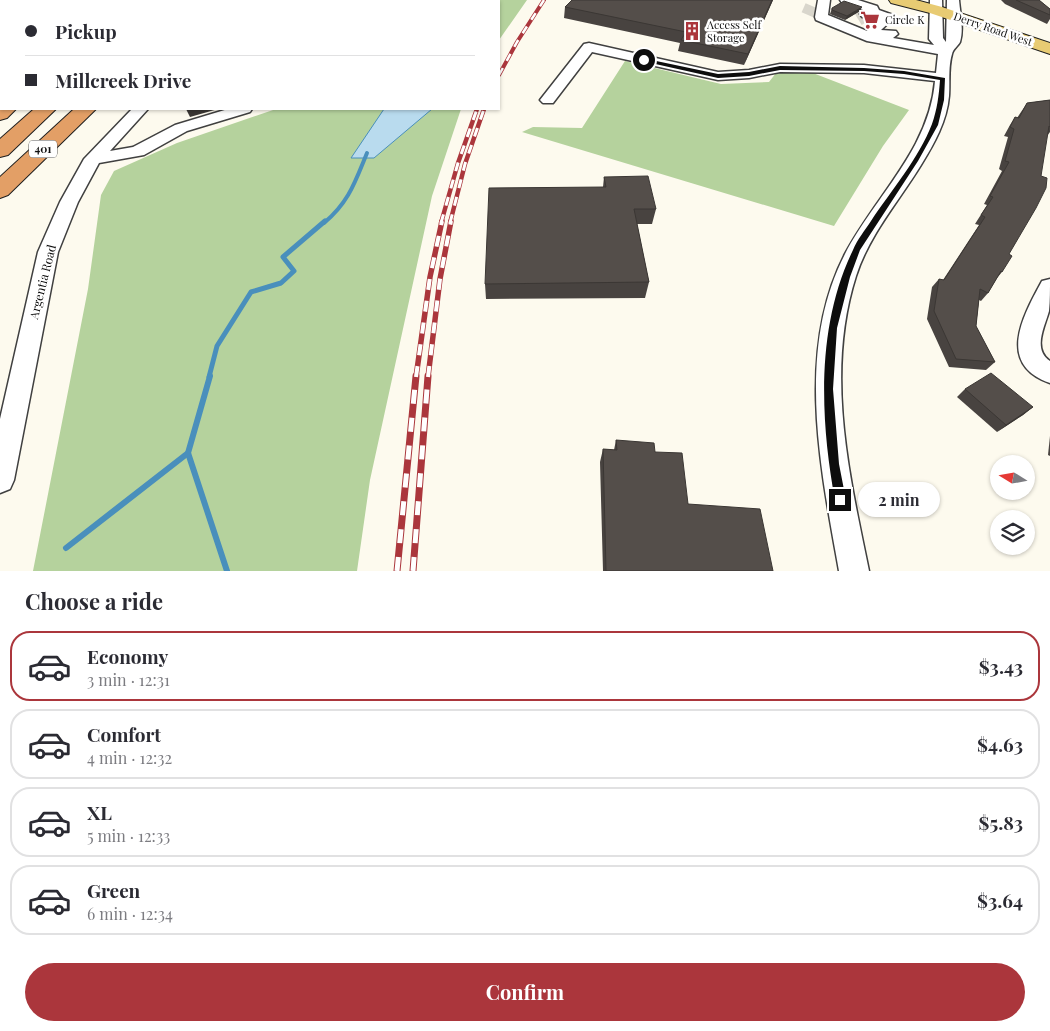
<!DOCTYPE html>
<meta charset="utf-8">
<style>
body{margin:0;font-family:"Playfair Display",serif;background:#f7f7f7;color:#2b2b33;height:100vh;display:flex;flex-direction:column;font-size:19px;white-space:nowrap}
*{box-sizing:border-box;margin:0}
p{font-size:16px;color:#7c7c81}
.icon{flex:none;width:28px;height:28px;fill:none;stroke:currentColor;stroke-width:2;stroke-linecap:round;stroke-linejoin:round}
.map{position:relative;height:571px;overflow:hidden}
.panel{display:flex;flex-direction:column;background:#fff;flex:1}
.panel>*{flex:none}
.guide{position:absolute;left:0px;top:0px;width:500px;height:110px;box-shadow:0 1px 4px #0004;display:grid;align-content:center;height:110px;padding:0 25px;background:#fff}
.needle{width:32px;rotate:281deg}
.controls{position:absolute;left:990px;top:455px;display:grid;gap:10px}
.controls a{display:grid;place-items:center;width:45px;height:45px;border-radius:50%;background:#fff;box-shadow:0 1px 4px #0004;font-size:25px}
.end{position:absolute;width:22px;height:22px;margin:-11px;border:6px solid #0d0d0d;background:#fff;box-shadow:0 0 0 2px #fff}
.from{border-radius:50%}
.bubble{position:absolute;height:35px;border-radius:18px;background:#fff;box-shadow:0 1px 4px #0004;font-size:16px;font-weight:700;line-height:35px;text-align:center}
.guide b{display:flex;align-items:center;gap:18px;height:48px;font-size:19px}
.guide b+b{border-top:1px solid #e1e1e2}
.guide i{width:12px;height:12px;background:#2b2b33}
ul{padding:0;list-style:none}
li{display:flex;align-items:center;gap:15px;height:70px;margin:0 10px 8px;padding:0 15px;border:2px solid #e1e1e2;border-radius:20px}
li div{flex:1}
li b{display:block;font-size:19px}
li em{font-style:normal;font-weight:700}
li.current{border-color:#ab363c}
li>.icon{width:45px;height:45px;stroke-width:1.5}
h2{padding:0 25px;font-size:22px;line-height:60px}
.cta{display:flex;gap:10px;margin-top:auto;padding:10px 25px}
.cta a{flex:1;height:58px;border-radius:30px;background:#ab363c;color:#fff;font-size:20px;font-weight:700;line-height:58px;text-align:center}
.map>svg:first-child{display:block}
.forest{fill:#b5d29d}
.water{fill:#b9dbee;stroke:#498fbc}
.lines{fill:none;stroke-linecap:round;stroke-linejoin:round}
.stream-far2{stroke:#498fbc;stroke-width:4}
.stream-far1{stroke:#498fbc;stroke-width:5}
.stream{stroke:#498fbc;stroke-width:6}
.minor-tunnel{stroke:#d9d6cc;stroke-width:14;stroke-dasharray:14 7;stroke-linecap:butt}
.minor-casing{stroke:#404040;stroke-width:3}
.major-casing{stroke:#1e1e1e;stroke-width:2}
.highway-casing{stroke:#1e1e1e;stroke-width:2}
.minor{fill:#fff;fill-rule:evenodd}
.major{fill:#e8cb73;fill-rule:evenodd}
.highway{fill:#e39f66;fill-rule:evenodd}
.rail-far3-casing{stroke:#ab363c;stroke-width:4}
.rail-far2-casing{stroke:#ab363c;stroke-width:4.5}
.rail-far1-casing{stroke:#ab363c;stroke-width:5.5}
.rail-casing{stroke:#ab363c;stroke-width:7}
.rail-far3{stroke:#fff;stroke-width:2.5;stroke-dasharray:8;stroke-linecap:butt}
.rail-far2{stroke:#fff;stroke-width:3;stroke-dasharray:9;stroke-linecap:butt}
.rail-far1{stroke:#fff;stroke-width:4;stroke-dasharray:11;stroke-linecap:butt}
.rail{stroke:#fff;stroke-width:5;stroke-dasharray:14;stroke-linecap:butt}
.wall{fill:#484340}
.shaded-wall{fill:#3b3734}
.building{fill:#544e4a;stroke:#3b3734}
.route{fill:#0d0d0d}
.labels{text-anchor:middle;stroke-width:5;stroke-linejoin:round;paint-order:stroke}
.far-poi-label{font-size:11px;fill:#0d0d0d;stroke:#fff;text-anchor:start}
.far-street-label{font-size:11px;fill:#0d0d0d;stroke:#fff}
.shield{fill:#fff;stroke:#565656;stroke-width:1}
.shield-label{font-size:11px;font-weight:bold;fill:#0d0d0d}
.street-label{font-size:12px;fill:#0d0d0d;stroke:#fff}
</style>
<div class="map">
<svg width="1050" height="571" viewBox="0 0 1050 571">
<rect width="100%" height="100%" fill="#fdfaee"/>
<g class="forest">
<path d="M 418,0 L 527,0 L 499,40 L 499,1 L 416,1 Z"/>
<path d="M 625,61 L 721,84 L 769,82 L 776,73 L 805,70 L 909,110 L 883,146 L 834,226 L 522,132 L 533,127 L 582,128 Z"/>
<path d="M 276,109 L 461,109 L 432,196 L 370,480 L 357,571 L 33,571 L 88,289 L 101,195 L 114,171 L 177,143 Z"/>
</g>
<path class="water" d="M 384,109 L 432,109 L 374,158 L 351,158 Z"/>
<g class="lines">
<path class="stream-far2" d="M 324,223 C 349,202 355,182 367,153"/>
<path class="stream-far1" d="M 209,377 L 217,346 L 251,292 L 281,283 L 294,271 L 283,257 L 325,221"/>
<g class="stream">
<path d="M 210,376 L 188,453 L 227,571"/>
<path d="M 66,548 L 188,453"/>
</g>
<g class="minor-tunnel">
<path d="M 808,15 L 812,6"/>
<path d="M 858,19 L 866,14"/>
</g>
<g class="minor-casing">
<g id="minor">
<path d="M 818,0 L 830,0 L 828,15 L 867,31 L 869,25 L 879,19 L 871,16 L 862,17 L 860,14 L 863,10 L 842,3 L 840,0 L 858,0 L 877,6 L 879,10 L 893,15 L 894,18 L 881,30 L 896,31 L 898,34 L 893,38 L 934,45 L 929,39 L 930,0 L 942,0 L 943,38 L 946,42 L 947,0 L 959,0 C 960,13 964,29 960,42 C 958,46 953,49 952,54 C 948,67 950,83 949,96 C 947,121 934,144 921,165 C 899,201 869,235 856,276 C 825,373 849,474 869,571 L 839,571 C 821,470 795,351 845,254 C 876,195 929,150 935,81 L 864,73 L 780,72 L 749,78 L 718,80 L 592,52 L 553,103 L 543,103 L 540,100 L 584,44 L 589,43 L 718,72 L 749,70 L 780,64 L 864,65 L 936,73 L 938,54 L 867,41 L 816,20 L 815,17 Z"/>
<path d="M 132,109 L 148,109 L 110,151 L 133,147 L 175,125 L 228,109 L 252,109 L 250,112 L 187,131 L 144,155 L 99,163 L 78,202 L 58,252 L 14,480 L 10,489 L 0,493 L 0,419 L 38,252 L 60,202 L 84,159 Z"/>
<path d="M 1050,279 C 1050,289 1050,301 1049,311 C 1045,326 1032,349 1050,361 L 1050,383 C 996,364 1023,316 1042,281 Z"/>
</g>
</g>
<g class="major-casing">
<path id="major" d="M 889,0 L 916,0 L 942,7 L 1050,43 L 1050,54 L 930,13 L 891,3 Z"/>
</g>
<g class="highway-casing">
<g id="highway">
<path d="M 0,104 L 1,109 L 16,109 L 7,118 L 0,120 Z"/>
<path d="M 34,109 L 56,109 L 8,155 L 0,157 L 0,139 Z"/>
<path d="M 74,109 L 96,109 L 8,195 L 0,198 L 0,177 Z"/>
</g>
</g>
<use href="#minor" class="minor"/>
<use href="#major" class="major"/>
<use href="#highway" class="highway"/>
<g class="rail-far3-casing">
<path id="rail-far3" d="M 499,75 L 517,42 L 544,0"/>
</g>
<g class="rail-far2-casing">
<g id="rail-far2">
<path d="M 441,223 L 458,163 L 477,109"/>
<path d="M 450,223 L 465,164 L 484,109"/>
</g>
</g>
<g class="rail-far1-casing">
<g id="rail-far1">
<path d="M 416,377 L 430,277 L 442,221"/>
<path d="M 428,377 L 440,279 L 451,221"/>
</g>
</g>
<g class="rail-casing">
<g id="rail">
<path d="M 397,571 L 416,376"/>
<path d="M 413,571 L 428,376"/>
</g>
</g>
<use href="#rail-far3" class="rail-far3"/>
<use href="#rail-far2" class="rail-far2"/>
<use href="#rail-far1" class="rail-far1"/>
<use href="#rail" class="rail"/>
</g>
<g class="wall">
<path d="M 334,0 L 385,0 L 384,1 L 334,1 Z"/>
<path d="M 773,0 L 744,65 L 678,51 L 680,43 L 564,18 L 565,7 Z"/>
<path d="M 1001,0 L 1039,0 L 1050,9 L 1050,19 L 1047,24 L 1005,4 Z"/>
<path d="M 832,8 L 860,11 L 845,20 L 830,14 Z"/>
<path d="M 1050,100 L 1050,132 L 1047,136 L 1002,272 L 997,278 L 988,293 L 981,301 L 979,300 L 976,326 L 995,362 L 986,370 L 949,367 L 927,319 L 932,287 L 939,279 L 943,280 L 979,225 L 975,224 L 987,205 L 984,204 L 1002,171 L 999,169 L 1008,137 L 1004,136 L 1010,125 L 1015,117 L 1017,118 L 1027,103 Z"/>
<path d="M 604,177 L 656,209 L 652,224 L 637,224 L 649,282 L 645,298 L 486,299 L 485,284 L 603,187 Z"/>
<path d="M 965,389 L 1033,407 L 1023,415 L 997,432 L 957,397 Z"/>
<path d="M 1050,436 L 1050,456 L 1048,455 Z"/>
<path d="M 616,440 L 655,452 L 688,504 L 773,571 L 603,571 L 600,462 L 603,449 L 614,450 Z"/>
</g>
<g class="shaded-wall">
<path d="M 772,0 L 773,0 L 744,65 L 748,54 Z"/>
<path d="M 862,7 L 860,11 L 845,20 L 847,16 Z"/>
<path d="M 186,109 L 218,109 L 190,117 Z"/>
<path d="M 1033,407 L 1023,415 L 997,432 L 1006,425 Z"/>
</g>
<g class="building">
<path d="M 572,0 L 772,0 L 748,54 L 681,40 L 686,32 L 565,7 Z"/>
<path d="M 1016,0 L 1039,0 L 1050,9 L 1050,15 Z"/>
<path d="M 844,1 L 862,7 L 847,16 L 832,10 L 832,8 Z"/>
<path d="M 1050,100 L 1050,127 L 1049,126 L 1041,176 L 1047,178 L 1046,188 L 1036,208 L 1009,254 L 1012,256 L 1002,272 L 1001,271 L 988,293 L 980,289 L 976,326 L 995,362 L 956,359 L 934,311 L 939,279 L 944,280 L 985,217 L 981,215 L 993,197 L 990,196 L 1009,162 L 1005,161 L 1014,129 L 1010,127 L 1015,117 L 1019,118 L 1027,103 Z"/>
<path d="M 648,176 L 656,209 L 634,209 L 649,282 L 485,284 L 489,188 L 606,187 L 604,177 Z"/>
<path d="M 991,373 L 1033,407 L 1006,425 L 965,389 Z"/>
<path d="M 616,440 L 654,443 L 655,452 L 682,453 L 688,504 L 760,509 L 773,571 L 606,571 L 603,449 L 617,450 Z"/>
</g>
<path class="route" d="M 642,58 L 718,74 L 749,72 L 780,66 L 864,68 L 904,71 L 945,78 L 944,100 L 938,125 L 918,161 L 860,250 L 850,277 L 837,328 L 833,389 L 839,464 L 846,500 L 844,503 L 840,505 L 836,503 L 835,500 C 820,419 816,326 853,250 C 857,240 865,230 871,221 C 891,191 919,158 932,124 C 937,110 939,95 940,80 L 904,74 L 864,71 L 780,70 L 749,76 L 718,78 L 642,61 Z"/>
<defs>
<g id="supermarket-bare" transform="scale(1.5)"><path d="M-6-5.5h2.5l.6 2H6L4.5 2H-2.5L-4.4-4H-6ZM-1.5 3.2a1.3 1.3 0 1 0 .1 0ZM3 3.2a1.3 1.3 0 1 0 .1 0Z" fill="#ab363c" stroke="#fff" stroke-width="2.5" paint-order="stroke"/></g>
<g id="building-bare" transform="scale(1.5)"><path d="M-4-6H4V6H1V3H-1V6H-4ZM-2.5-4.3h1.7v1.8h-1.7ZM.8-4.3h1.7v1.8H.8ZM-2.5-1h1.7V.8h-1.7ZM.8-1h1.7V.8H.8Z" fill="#ab363c" stroke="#fff" stroke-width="2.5" paint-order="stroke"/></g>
</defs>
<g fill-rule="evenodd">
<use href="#supermarket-bare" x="870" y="20"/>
<use href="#building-bare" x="692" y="31"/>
</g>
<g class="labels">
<g class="far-poi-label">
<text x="885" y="24">Circle K</text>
<text x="707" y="29">Access Self<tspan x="707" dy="13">Storage</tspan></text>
</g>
<g class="far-street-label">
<text transform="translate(993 29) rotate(19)" y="4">Derry Road West</text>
</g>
<rect class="shield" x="29" y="140.5" width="28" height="17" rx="4"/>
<g class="shield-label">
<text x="43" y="153">401</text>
</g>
<g class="street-label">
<text transform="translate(43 282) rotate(-76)" y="4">Argentia Road</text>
</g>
</g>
</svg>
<div class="controls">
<a><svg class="needle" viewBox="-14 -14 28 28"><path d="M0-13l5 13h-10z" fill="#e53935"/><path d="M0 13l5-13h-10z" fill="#7c7c81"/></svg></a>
<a><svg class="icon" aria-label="layers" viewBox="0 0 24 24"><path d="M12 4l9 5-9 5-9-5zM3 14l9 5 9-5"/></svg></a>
</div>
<i class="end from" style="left:644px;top:60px"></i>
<i class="end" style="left:840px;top:500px"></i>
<div class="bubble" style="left:858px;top:482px;width:82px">2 min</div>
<div class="guide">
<b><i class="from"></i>Pickup</b>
<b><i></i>Millcreek Drive</b>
</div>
</div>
<section class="panel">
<h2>Choose a ride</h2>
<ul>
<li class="current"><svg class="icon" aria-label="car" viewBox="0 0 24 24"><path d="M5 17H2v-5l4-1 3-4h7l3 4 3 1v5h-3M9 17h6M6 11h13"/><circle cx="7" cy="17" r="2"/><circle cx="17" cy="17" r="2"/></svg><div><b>Economy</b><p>3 min · 12:31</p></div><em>$3.43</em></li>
<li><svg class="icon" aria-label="car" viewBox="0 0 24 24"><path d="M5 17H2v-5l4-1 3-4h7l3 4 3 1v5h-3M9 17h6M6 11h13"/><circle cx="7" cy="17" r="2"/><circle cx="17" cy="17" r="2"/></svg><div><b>Comfort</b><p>4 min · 12:32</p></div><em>$4.63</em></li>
<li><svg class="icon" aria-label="car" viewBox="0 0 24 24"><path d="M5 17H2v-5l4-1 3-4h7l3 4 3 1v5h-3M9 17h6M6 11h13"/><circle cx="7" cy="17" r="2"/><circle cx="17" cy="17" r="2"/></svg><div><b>XL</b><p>5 min · 12:33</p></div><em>$5.83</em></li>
<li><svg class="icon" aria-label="car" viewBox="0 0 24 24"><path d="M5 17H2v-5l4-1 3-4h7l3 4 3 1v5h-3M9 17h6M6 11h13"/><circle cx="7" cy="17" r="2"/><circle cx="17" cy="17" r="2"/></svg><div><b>Green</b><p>6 min · 12:34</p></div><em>$3.64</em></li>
</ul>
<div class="cta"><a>Confirm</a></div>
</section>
